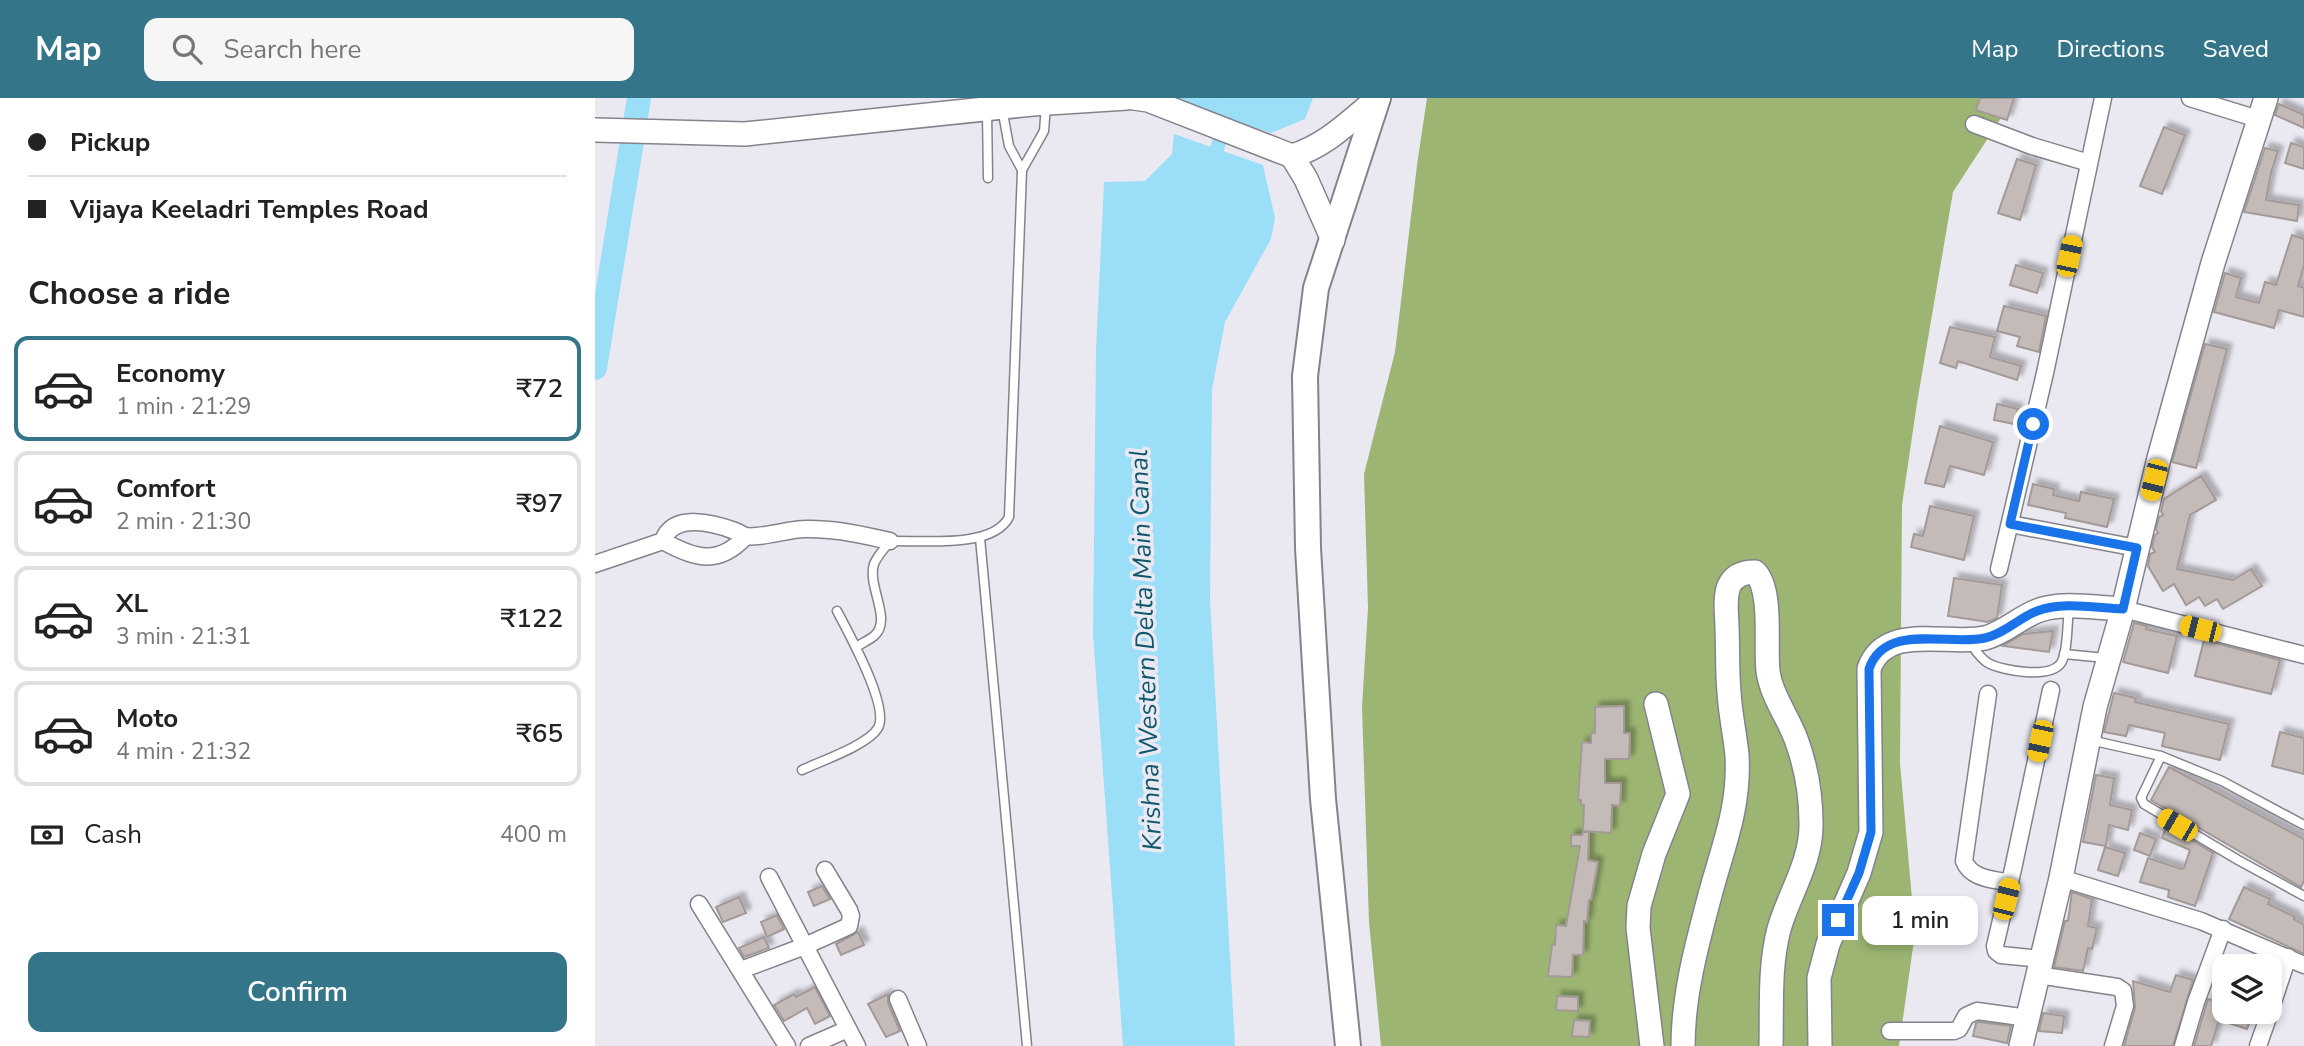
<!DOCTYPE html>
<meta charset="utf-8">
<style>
body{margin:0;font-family:"Nunito Sans",sans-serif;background:#f6f6f6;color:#222;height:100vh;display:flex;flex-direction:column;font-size:26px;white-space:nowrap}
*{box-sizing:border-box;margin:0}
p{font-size:23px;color:#767676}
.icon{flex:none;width:38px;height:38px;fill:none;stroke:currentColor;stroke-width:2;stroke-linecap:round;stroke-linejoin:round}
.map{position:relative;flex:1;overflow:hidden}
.drawer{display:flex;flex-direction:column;background:#fff;width:595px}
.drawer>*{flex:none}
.guide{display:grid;align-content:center;height:154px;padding:0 28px;background:#fff}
.buttons{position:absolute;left:1617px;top:856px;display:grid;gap:14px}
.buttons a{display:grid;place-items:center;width:70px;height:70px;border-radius:14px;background:#fff;box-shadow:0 4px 10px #0003;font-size:35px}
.end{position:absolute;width:32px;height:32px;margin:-16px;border:9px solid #1a73e8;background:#fff;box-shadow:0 0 0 4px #fff}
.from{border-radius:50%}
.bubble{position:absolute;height:49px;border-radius:14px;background:#fff;box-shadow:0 4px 10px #0003;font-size:23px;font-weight:600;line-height:49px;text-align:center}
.car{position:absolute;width:21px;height:42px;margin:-21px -10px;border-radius:9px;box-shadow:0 0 5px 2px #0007;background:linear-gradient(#f5c518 24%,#345 0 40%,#f5c518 0 76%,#345 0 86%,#f5c518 0)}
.guide b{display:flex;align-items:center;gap:24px;height:66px;font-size:26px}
.guide b+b{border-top:2px solid #e0e0e0}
.guide i{width:18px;height:18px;background:#222}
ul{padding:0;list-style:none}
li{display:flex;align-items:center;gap:21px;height:105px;margin:0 14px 10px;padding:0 14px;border:4px solid #e0e0e0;border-radius:14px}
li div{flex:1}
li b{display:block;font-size:26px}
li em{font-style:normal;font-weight:600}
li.on{border-color:#357589}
li>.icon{width:63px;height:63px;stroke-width:1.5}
h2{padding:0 28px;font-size:32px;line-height:84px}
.pay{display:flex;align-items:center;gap:18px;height:77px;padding:0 28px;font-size:26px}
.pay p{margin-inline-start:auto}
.primary-button{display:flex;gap:14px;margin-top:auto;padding:14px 28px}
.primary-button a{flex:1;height:80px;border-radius:14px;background:#357589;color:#fff;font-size:28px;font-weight:600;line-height:80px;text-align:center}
header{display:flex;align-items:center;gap:42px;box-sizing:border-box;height:98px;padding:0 35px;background:#357589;color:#fff}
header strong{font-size:33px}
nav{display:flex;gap:38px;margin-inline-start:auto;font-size:24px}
.search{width:490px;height:63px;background:#f6f6f6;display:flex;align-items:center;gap:18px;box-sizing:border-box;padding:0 24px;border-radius:14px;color:#767676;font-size:26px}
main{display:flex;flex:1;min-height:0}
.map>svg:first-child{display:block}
.forest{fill:#9cb572}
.water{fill:#9bdef7}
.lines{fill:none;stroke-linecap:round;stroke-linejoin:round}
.canal{stroke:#9bdef7;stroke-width:14}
.river{stroke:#9bdef7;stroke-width:24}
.building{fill:#c4bbb8;stroke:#a39a97;stroke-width:2;filter:url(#shadow)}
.lane-casing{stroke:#83838b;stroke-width:11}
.street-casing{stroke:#83838b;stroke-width:19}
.secondary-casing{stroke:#83838b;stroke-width:26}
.primary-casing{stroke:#83838b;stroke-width:28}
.lane{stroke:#fff;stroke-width:8}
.street{stroke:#fff;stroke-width:16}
.secondary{stroke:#fff;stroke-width:23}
.primary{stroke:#fff;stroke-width:24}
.route{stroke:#1a73e8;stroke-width:9}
.labels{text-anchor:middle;stroke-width:7;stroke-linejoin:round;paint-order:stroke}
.water-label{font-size:26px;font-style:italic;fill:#0e586d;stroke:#eae9f2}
</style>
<header>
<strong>Map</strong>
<div class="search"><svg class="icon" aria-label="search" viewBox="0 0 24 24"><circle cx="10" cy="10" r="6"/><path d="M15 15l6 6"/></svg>Search here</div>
<nav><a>Map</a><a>Directions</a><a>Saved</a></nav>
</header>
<main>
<section class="drawer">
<div class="guide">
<b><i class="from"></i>Pickup</b>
<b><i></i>Vijaya Keeladri Temples Road</b>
</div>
<h2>Choose a ride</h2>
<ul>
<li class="on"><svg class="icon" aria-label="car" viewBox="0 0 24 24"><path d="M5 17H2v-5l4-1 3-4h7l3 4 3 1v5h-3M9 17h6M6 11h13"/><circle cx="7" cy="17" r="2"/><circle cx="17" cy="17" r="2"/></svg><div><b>Economy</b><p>1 min · 21:29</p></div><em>₹72</em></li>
<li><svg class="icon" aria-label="car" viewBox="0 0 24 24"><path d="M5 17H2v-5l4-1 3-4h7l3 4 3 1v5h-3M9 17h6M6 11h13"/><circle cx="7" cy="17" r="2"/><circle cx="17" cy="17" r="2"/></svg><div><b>Comfort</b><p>2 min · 21:30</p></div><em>₹97</em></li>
<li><svg class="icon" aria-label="car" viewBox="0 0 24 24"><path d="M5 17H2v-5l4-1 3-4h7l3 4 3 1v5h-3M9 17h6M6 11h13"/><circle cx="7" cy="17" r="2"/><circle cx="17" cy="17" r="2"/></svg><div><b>XL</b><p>3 min · 21:31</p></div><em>₹122</em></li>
<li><svg class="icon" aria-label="car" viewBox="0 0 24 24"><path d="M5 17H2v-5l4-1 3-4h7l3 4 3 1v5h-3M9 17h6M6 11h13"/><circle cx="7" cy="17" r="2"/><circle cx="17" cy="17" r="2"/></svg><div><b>Moto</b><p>4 min · 21:32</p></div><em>₹65</em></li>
</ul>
<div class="pay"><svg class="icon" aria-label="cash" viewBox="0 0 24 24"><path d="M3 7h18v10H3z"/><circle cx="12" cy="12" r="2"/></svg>Cash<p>400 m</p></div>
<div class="primary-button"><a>Confirm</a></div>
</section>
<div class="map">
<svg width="1709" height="948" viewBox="0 0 1709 948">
<defs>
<filter id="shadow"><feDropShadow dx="5" dy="-5" stdDeviation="2" flood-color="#0004"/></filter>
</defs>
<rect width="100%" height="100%" fill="#eae9f2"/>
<path class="forest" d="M 832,0 L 1419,0 L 1358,94 L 1322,305 L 1307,407 L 1305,665 L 1320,835 L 1304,948 L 786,948 L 774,824 L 767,609 L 773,510 L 769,376 L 800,254 L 822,67 Z"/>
<g class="water">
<path d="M 584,0 L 718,0 L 710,21 L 676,35 L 587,6 Z"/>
<path d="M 579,36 L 668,67 L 680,120 L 676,141 L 630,224 L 617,291 L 615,502 L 640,948 L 528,948 L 498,536 L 501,252 L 509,84 L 550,83 L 577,56 Z"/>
</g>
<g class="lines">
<path class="canal" d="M 617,70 L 636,0"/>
<path class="river" d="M 0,270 L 44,0"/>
</g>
<g class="building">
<path d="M 1385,0 L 1419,0 L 1412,22 L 1381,12 Z"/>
<path d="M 1684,6 L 1709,17 L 1709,30 L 1680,17 Z"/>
<path d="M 1569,29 L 1590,37 L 1567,96 L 1545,88 Z"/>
<path d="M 1696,45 L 1709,49 L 1709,71 L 1690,65 Z"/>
<path d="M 1670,50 L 1683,53 L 1676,75 L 1671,102 L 1704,107 L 1702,123 L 1649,114 Z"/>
<path d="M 1422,61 L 1441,67 L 1425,122 L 1403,115 Z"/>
<path d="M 1697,137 L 1709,141 L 1709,167 L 1703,188 L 1709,190 L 1709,219 L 1684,212 L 1679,230 L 1619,214 L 1630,175 L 1646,180 L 1641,199 L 1664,205 L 1670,184 L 1681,187 Z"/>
<path d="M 1421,167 L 1448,175 L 1442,195 L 1415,187 Z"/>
<path d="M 1409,208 L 1451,218 L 1444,254 L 1422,248 L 1425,239 L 1402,233 Z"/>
<path d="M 1355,229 L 1400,239 L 1395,259 L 1426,268 L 1422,282 L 1363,263 L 1361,270 L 1345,265 Z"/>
<path d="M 1610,246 L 1632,251 L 1601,370 L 1577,364 Z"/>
<path d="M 1402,306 L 1423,311 L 1419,326 L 1399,322 Z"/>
<path d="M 1345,328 L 1398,344 L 1389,377 L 1355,368 L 1349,389 L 1330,385 Z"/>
<path d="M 1606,378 L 1621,402 L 1595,417 L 1582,471 L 1638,482 L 1656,471 L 1667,488 L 1628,511 L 1622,501 L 1610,508 L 1604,499 L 1591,507 L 1579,486 L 1568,493 L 1553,468 L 1555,456 L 1560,454 L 1557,449 L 1560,437 L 1563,435 L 1561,431 L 1564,419 L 1568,417 L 1566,413 L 1569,401 Z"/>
<path d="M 1438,386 L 1459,391 L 1458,397 L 1484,403 L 1486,394 L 1519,401 L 1512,429 L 1470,420 L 1471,415 L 1433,407 Z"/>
<path d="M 1335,408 L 1379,418 L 1369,462 L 1316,449 L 1319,436 L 1328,438 Z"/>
<path d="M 1359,480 L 1407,487 L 1402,520 L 1393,524 L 1353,518 Z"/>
<path d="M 1539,525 L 1552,528 L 1551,531 L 1582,538 L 1573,575 L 1528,564 Z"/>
<path d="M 1458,533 L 1454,554 L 1408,548 L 1428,536 Z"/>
<path d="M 1609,542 L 1685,562 L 1676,596 L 1600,578 Z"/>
<path d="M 1519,595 L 1541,600 L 1540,604 L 1634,626 L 1625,662 L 1567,648 L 1570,635 L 1534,627 L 1531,638 L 1509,634 Z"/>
<path d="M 1029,608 L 1029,635 L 1035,635 L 1034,661 L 1010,661 L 1010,685 L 1026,685 L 1025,708 L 1017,707 L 1016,735 L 988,733 L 989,707 L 986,707 L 986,702 L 983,702 L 987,644 L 996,645 L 996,635 L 1000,635 L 1000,609 Z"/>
<path d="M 1685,634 L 1709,640 L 1709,676 L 1677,668 Z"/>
<path d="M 1574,669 L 1709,741 L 1709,783 L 1706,789 L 1556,702 Z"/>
<path d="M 1501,677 L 1519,680 L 1515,707 L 1537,712 L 1533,732 L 1514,727 L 1511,748 L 1488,744 Z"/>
<path d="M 1572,727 L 1618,755 L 1600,808 L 1573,799 L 1574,792 L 1545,784 L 1553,760 L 1586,771 L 1589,770 L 1595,752 L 1567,740 Z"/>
<path d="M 988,734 L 994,734 L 993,762 L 1003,764 L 996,802 L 994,802 L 992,824 L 989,823 L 988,857 L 978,857 L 977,879 L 953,878 L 957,847 L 960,847 L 961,827 L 971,828 L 985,748 L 976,748 L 976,737 L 987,737 Z"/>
<path d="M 1545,735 L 1561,741 L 1555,758 L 1539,752 Z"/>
<path d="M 1510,749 L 1530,755 L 1523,778 L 1503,772 Z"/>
<path d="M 227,788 L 235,801 L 219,808 L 213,794 Z"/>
<path d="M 1649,789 L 1675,801 L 1673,806 L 1700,819 L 1699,821 L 1709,827 L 1709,856 L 1634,821 Z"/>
<path d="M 1477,794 L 1497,801 L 1493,828 L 1502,830 L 1497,851 L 1493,850 L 1488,873 L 1459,869 L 1470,823 L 1473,823 Z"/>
<path d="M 144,799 L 151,815 L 128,824 L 121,809 Z"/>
<path d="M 182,817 L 189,831 L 172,839 L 166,824 Z"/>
<path d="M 263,834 L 269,847 L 246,857 L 241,846 Z"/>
<path d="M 169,839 L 174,850 L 149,859 L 144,850 Z"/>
<path d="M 1581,877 L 1598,882 L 1578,948 L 1529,948 L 1540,910 L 1538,883 L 1575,894 Z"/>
<path d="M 220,889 L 235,918 L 220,926 L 212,910 L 189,923 L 179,907 L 199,896 L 201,899 Z"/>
<path d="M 293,896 L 293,905 L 305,933 L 291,939 L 273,906 Z"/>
<path d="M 962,898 L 983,899 L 983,913 L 961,912 Z"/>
<path d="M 1613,901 L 1629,906 L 1629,914 L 1658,914 L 1652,931 L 1624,922 L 1616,948 L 1599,948 Z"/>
<path d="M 1448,915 L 1469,918 L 1467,935 L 1444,933 Z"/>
<path d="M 979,922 L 995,923 L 994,939 L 977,938 Z"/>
<path d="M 1384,924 L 1416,928 L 1412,945 L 1378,938 L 1381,925 Z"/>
</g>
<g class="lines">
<g class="lane-casing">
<g id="lane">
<path d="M 392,14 L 393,80"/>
<path d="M 427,72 L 449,33 L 451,8"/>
<path d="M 385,440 L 432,948"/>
<path d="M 1375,545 C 1381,553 1385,560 1393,565 C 1408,573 1455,581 1466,565 C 1473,555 1472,524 1474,511"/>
<path d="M 261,549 C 267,545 275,542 280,537 C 297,521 272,488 279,466 C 282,458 290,450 295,443 C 327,442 398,451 414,419 L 427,72 L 414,48 L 407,10"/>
<path d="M 1469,556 L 1511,560"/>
<path d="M 1495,642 L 1566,658 L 1627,683 L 1709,727"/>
<path d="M 1566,658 L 1546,700 L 1549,706 L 1643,762 L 1709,798"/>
<path d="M 207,672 C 226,663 273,647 283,630 C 295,609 253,534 242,513"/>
</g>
</g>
<g class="street-casing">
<g id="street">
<path d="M 1595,0 L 1663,21"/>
<path d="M 1379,26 L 1437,48 L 1494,65"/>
<path d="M 1415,426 L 1542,450"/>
<path d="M 68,443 C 100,461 124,468 151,438"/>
<path d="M 0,466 L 68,443 C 78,414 119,425 140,433 C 144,434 147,437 150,438 C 162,441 195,431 209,431 C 239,430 267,437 295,443"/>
<path d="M 1404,471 L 1450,275 L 1508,0"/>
<path d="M 1528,511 L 1709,557"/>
<path d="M 1393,596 L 1369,763 C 1376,781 1398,781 1415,785"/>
<path d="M 174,779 L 262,948"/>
<path d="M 1466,780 L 1606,823 L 1709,867"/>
<path d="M 104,806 L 192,948"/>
<path d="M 1447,861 L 1406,857 L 1401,853 L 1400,848 L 1418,771 L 1456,592"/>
<path d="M 146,872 L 210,848 L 254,828 L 256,818 L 254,812 L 230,772"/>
<path d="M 1443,877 L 1522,889 L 1528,893 L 1530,908 L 1518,948"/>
<path d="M 303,901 L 323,948"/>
<path d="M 1675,913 L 1693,859"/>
<path d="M 1295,933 L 1359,933 L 1364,931 L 1371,918 L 1382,913 L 1433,920"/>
<path d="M 214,948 L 253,931"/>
<path d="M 1588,948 L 1601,904 L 1628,831"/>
<path d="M 1663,948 L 1675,914"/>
</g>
</g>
<g class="secondary-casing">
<g id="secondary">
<path d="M 539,0 L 553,2 L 697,58 C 731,48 756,22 783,0"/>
<path d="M 0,32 L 150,36 L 438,6 L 532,0"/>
<path d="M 697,58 L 711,81 L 738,142"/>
<path d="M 1057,948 L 1043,830 L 1044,808 L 1059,756 L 1083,696 L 1061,606"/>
<path d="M 1088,948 C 1088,897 1102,846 1115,797 C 1128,748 1145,710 1142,657 C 1140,636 1135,615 1134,594 C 1132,573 1133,552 1132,530 C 1132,518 1129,500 1134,488 C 1139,477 1149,474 1160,474 C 1178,492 1170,548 1173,573 C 1176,597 1193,619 1201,641 C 1211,668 1216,697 1216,725 C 1217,763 1194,796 1184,831 C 1174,869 1177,910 1176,948"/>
<path d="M 1225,948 L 1224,880 L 1233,846 L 1264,775 L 1276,734 L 1274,571 C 1290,524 1354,548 1390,540 C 1409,535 1424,520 1442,513 C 1467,503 1501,510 1528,511"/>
<path d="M 1426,948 L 1466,780 L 1500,609 L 1528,511 L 1564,360 L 1618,165 L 1671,0"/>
</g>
</g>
<g class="primary-casing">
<path id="primary" d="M 753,948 L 728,701 L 713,450 L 710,278 L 721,190 L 783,0"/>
</g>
<use href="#lane" class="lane"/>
<use href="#street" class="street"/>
<use href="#secondary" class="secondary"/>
<use href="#primary" class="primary"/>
</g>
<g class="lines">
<path class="route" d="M 1243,822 L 1264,775 L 1276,734 L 1274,571 C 1290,524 1354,548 1390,540 C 1409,536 1424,520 1442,513 C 1467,503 1501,510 1528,511 L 1542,450 L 1415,426 L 1438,326"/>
</g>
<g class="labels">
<g class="water-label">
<text transform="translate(550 552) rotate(-92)" y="9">Krishna Western Delta Main Canal</text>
</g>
</g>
</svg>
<div class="buttons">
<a><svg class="icon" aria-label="layers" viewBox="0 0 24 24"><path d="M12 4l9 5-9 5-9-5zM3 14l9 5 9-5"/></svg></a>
</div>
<i class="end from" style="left:1438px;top:326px"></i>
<i class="end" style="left:1243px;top:822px"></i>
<div class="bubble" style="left:1267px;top:798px;width:116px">1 min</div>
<i class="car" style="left:1474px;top:158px;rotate:12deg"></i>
<i class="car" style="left:1559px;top:382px;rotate:194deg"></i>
<i class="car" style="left:1605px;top:531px;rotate:284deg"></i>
<i class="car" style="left:1445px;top:643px;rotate:192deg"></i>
<i class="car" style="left:1582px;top:727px;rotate:300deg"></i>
<i class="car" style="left:1411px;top:801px;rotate:14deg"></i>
</div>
</main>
